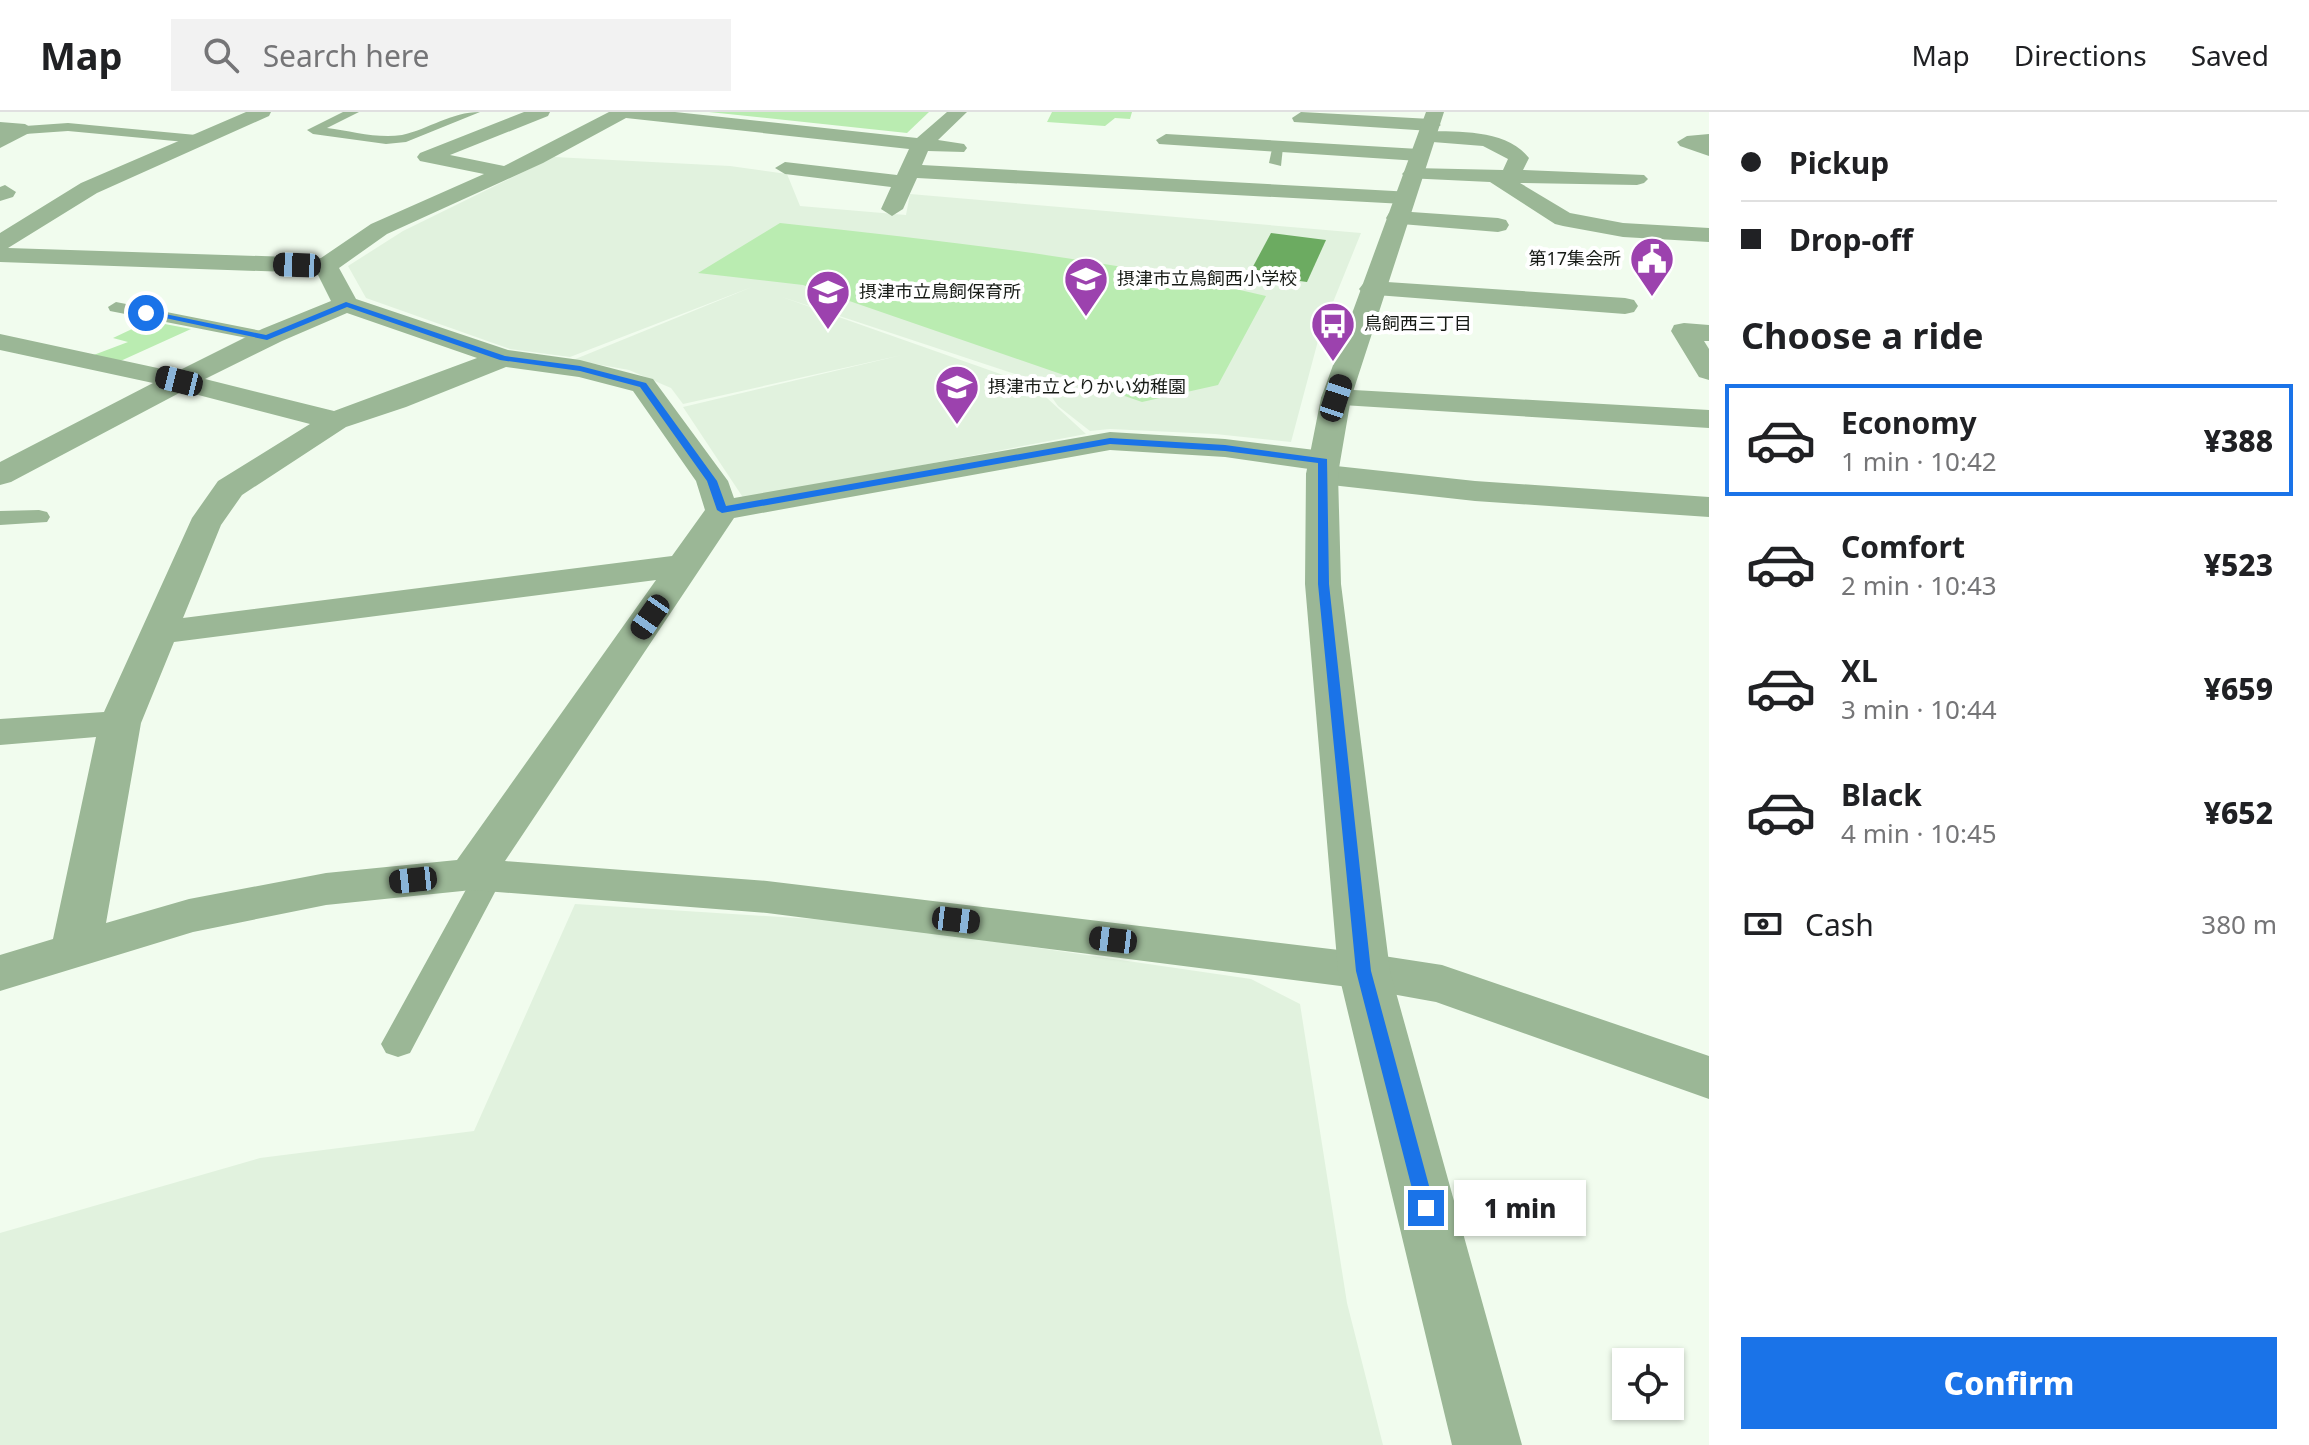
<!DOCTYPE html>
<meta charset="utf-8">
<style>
body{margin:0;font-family:"Noto Sans","Noto Sans JP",sans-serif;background:#f2f2f2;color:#202124;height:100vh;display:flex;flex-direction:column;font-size:30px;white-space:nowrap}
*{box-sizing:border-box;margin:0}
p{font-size:26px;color:#757577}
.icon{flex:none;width:44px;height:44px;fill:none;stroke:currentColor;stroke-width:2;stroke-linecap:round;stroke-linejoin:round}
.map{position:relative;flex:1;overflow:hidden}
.panel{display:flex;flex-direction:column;background:#fff;width:600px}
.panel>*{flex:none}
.banner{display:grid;align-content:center;height:176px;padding:0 32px;background:#fff}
.tools{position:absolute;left:1612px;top:1236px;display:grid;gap:16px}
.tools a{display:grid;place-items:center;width:72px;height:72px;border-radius:0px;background:#fff;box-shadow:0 2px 6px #0004;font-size:40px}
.end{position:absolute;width:36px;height:36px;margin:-18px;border:10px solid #1a73e8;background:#fff;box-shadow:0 0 0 4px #fff}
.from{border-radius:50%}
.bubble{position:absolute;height:56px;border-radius:0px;background:#fff;box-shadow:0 2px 6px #0004;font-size:26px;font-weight:800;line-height:56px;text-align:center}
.car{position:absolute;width:24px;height:48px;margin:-24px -12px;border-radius:10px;box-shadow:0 0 6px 2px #0007;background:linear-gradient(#222 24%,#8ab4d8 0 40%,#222 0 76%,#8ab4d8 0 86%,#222 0)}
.banner b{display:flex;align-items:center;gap:28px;height:76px;font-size:30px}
.banner b+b{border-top:2px solid #e0e0e0}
.banner i{width:20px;height:20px;background:#202124}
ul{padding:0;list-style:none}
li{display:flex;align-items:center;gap:24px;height:112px;margin:0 16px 12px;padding:0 16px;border:4px solid transparent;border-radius:0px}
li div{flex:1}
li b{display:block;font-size:30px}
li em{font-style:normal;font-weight:800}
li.selected{border-color:#1a73e8}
li>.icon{width:72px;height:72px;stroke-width:1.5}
h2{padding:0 32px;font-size:36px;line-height:96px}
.pay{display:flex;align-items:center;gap:20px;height:88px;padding:0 32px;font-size:30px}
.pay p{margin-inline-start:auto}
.button{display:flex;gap:16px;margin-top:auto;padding:16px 32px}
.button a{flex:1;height:92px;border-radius:0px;background:#1a73e8;color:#fff;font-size:32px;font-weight:800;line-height:92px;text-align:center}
header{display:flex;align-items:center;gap:48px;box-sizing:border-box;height:112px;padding:0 40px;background:#fff;border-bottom:2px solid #e0e0e0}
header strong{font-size:38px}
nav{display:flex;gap:44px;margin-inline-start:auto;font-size:28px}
.search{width:560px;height:72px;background:#f2f2f2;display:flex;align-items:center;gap:20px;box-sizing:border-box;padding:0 28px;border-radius:0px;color:#757577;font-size:30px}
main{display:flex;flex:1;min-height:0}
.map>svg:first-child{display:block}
.built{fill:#e1f2de}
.green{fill:#baecb1}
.water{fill:#6cab61}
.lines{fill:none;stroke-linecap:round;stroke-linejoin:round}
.service{fill:#9bb796;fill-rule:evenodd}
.minor{fill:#9bb796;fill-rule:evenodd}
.tertiary{fill:#9bb796;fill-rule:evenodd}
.route{fill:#1a73e8}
.labels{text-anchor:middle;stroke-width:8;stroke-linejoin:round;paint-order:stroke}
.far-poi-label{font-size:18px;fill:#161a15;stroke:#fff;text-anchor:start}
</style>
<header>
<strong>Map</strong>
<div class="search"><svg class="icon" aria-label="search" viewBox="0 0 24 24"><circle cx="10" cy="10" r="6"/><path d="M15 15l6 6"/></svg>Search here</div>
<nav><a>Map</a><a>Directions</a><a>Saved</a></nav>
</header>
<main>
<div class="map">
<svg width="1709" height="1333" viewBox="0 0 1709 1333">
<rect width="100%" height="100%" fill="#f1fcee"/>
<g class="built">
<path d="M 554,45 L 730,54 L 787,62 L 800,94 L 906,103 L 910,82 L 1361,121 L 1319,225 L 1291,330 L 1215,322 L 1110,317 L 1090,319 L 1058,294 L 1042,271 L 782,185 L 1034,274 L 1086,322 L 744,387 L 683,295 L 902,243 L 683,292 L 671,276 L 629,258 L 573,248 L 752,175 L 570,245 L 510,237 L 366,186 L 348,154 L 403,119 Z"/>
<path d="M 575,792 L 859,810 L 1251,867 L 1300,892 L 1347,1191 L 1383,1333 L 0,1333 L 0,1121 L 260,1046 L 474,1019 Z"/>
</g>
<g class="green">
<path d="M 709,0 L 929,0 L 907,21 Z"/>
<path d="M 1052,0 L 1132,0 L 1130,7 L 1115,6 L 1105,14 L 1047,10 Z"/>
<path d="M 780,111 C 943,129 1107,146 1266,184 L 1218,273 L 1142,290 L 803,173 L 698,161 Z"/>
<path d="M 149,209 L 191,217 L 116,251 L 91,244 L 128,230 L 113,226 Z"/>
</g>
<path class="water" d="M 1271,121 L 1326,128 L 1307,170 L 1249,162 Z"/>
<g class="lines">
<g class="service">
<path d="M 343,0 L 359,0 L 327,16 C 351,19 378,27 402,23 C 429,17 451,0 480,0 L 406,30 L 386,32 L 313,22 L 307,18 Z"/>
<path d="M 68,11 L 196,23 L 202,27 L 196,31 L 68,19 L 25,22 L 19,18 L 25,14 Z"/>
<path d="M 1273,32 L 1283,35 L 1281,54 L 1269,51 Z"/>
<path d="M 116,190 L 267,220 L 276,225 L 267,230 L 110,199 L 108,195 Z"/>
<path d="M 39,398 L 47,400 L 50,405 L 47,410 L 0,413 L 0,399 Z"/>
<path d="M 489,753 L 500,756 L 504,763 L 410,941 L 398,945 L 386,941 L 381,932 L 386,923 L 474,763 L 478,756 Z"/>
</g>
<g class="minor">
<path d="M 246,0 L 271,0 L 269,4 L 97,81 L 8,136 L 321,146 L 371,112 L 484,62 L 420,49 L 417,45 L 420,41 L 524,0 L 550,0 L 548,4 L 450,43 L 504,54 L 609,0 L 675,0 L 917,26 L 947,0 L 967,0 L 938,28 L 964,32 L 967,36 L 964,40 L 928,39 L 922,53 L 1412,80 L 1415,85 L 1404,92 L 917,66 L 903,97 L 892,104 L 881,97 L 891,75 L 785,62 L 775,56 L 785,50 L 897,63 L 909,37 L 626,6 L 543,51 L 387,122 L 339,156 L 356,187 L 508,238 L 580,248 L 653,267 L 728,369 L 734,386 L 1110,320 L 1225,327 L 1323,339 L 1334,342 L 1339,349 L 1336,354 L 1475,369 L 1709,385 L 1709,405 L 1475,389 L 1322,372 L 1311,369 L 1306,362 L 1309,357 L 1225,345 L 1110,338 L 734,406 L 505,749 L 767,769 L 1364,841 L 1442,853 L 1709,944 L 1709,987 L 1436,890 L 1364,877 L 767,801 L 472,778 L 326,793 L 193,820 L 0,879 L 0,843 L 53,827 L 96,625 L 0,633 L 0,607 L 104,600 L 192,406 L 218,369 L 310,312 L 183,279 L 11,370 L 0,373 L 0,350 L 153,271 L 0,238 L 0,222 L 176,260 L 262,217 L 331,189 L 317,161 L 0,150 L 0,121 L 81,71 ZM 347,201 L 477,246 L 334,299 L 205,267 L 282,229 ZM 506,255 L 579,265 L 633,279 L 696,369 L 705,398 L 672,444 L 183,506 L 221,413 L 242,383 L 346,315 L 406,295 ZM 656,468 L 457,748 L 326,761 L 189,787 L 106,811 L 141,611 L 174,530 Z"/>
<path d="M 1301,0 L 1431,7 L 1441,13 L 1431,19 L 1294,10 L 1292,6 Z"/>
<path d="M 0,10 L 25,12 L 35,18 L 0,36 Z"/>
<path d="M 1427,19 C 1460,20 1506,17 1529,46 L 1523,58 L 1644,63 L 1648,67 L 1644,71 L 1637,73 L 1520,71 L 1570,101 L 1623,111 L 1709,116 L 1709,130 L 1623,125 L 1563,114 L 1555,112 L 1490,70 L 1406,66 L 1402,62 L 1406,58 L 1413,56 L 1503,58 L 1508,47 L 1483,34 L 1420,29 L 1417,25 Z"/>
<path d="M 1166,22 L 1419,37 L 1429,43 L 1419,49 L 1159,32 L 1156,28 Z"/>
<path d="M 1709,22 L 1709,44 L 1680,34 L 1677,30 L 1687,24 Z"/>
<path d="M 5,73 L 16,80 L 13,85 L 0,89 L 0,75 Z"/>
<path d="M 1397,99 L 1498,106 L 1506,108 L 1509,113 L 1506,118 L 1498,120 L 1389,111 L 1386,106 L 1389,101 Z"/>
<path d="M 1372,169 L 1625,186 L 1634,188 L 1638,194 L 1634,200 L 1625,202 L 1363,182 L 1359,177 L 1363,172 Z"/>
<path d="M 1684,211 L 1709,213 L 1709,229 L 1704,229 L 1709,237 L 1709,268 L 1699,265 L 1671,219 L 1674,213 Z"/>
<path d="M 1336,277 L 1709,298 L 1709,316 L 1326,292 L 1321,286 L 1326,280 Z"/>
</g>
<path class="tertiary" d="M 1426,0 L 1444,0 L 1351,286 L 1338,362 L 1341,472 L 1390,859 L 1522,1333 L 1452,1333 L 1338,859 L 1305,472 L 1306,362 L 1321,286 Z"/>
</g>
<path class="route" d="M 346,190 L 505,244 L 580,254 L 646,271 L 717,369 L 726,394 L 1110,326 L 1225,333 L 1327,347 L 1329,472 L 1371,859 L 1435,1096 L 1432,1101 L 1426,1103 L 1417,1096 L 1356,859 L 1318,472 L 1318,351 L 1225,339 L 1110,332 L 722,401 L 717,398 L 707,369 L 640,275 L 580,259 L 500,248 L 347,195 L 267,228 L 142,201 L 146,198 L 266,223 Z"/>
<defs>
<g id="civic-pin" transform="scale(2.3)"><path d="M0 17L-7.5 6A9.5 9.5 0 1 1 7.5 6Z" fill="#9c42ae" stroke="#fff"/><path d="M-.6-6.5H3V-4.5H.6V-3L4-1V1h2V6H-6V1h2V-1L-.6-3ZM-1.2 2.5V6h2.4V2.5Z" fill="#fff"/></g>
<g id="school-pin" transform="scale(2.3)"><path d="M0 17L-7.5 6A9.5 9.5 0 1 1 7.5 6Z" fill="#9c42ae" stroke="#fff"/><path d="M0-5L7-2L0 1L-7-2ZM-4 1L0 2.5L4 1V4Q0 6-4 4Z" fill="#fff"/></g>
<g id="bus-pin" transform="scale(2.3)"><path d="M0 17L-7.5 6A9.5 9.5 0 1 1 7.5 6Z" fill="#9c42ae" stroke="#fff"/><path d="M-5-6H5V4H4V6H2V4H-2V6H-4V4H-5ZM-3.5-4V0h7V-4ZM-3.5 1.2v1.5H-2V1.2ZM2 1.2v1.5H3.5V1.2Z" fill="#fff"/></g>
</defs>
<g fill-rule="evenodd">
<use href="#civic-pin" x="1652" y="147"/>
<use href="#school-pin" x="1086" y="167"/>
<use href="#school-pin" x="828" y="180"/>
<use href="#bus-pin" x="1333" y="212"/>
<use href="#school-pin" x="957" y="275"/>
</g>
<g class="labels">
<g class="far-poi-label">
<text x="1621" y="153" text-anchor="end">第17集会所</text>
<text x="1117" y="173">摂津市立鳥飼西小学校</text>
<text x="859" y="186">摂津市立鳥飼保育所</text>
<text x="1364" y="218">鳥飼西三丁目</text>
<text x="988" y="281">摂津市立とりかい幼稚園</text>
</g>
</g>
</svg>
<div class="tools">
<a><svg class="icon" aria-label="locate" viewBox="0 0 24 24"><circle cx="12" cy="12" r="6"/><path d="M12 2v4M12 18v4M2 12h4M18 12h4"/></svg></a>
</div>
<i class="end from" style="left:146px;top:201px"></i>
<i class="end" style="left:1426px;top:1096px"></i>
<div class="bubble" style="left:1454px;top:1068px;width:132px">1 min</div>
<i class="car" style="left:297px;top:153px;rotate:272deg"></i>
<i class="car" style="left:179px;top:269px;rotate:284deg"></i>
<i class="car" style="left:1336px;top:286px;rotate:18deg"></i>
<i class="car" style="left:650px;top:505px;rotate:215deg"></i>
<i class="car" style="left:413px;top:768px;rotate:264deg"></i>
<i class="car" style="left:956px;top:808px;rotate:97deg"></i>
<i class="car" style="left:1113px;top:828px;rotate:277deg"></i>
</div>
<section class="panel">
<div class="banner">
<b><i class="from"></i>Pickup</b>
<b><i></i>Drop-off</b>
</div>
<h2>Choose a ride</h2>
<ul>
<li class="selected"><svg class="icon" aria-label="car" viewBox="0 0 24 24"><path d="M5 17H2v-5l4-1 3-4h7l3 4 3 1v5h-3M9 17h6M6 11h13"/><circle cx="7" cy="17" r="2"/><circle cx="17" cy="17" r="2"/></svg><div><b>Economy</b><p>1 min · 10:42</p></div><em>¥388</em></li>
<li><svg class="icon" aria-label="car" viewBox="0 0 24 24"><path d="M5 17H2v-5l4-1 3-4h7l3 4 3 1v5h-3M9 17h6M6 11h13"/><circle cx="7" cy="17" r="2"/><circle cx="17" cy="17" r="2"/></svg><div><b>Comfort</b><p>2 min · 10:43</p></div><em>¥523</em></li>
<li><svg class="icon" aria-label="car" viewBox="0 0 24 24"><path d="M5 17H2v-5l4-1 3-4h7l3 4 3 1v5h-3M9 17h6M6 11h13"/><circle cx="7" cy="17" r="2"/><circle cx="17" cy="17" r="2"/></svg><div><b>XL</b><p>3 min · 10:44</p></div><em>¥659</em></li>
<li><svg class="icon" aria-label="car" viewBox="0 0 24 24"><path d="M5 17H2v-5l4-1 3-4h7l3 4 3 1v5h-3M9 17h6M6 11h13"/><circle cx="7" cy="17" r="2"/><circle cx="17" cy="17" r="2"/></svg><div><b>Black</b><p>4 min · 10:45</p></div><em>¥652</em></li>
</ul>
<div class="pay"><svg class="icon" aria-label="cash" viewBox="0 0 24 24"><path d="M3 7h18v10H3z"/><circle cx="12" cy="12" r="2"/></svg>Cash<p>380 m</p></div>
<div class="button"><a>Confirm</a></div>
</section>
</main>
